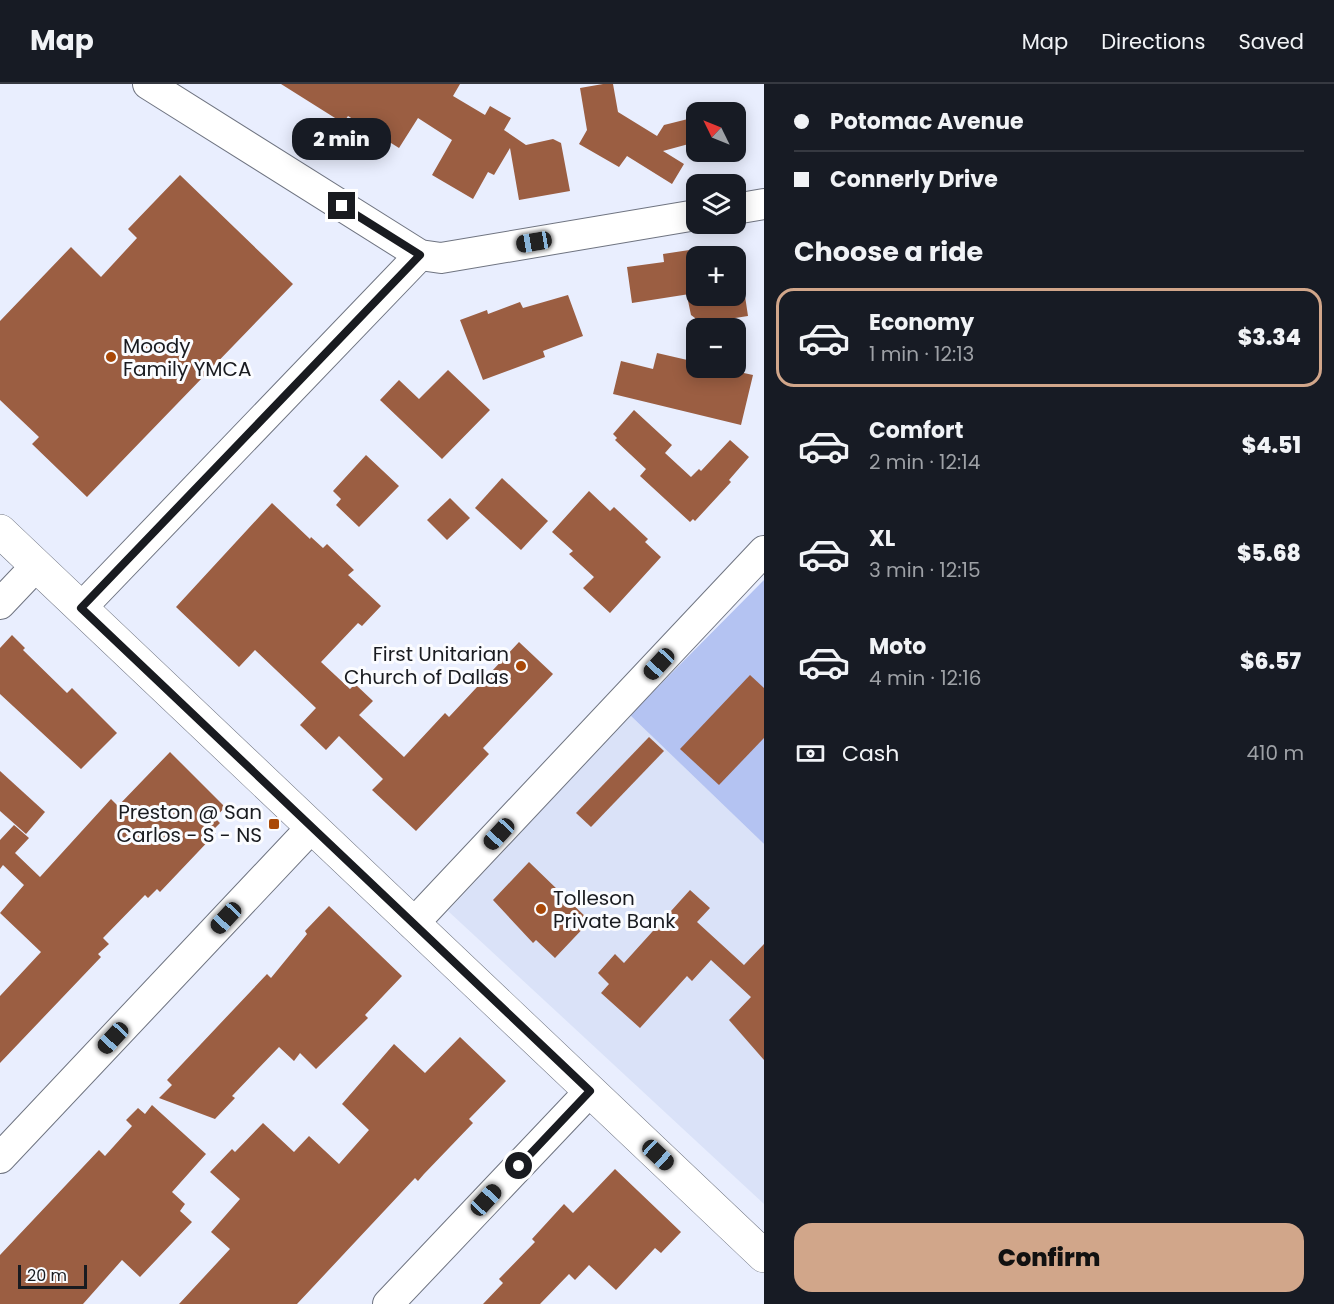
<!DOCTYPE html>
<meta charset="utf-8">
<style>
body{margin:0;font-family:Poppins,sans-serif;background:#20242c;color:#f1f3f6;height:100vh;display:flex;flex-direction:column;font-size:22px;white-space:nowrap}
*{box-sizing:border-box;margin:0}
p{font-size:20px;color:#9ea1a6}
.icon{flex:none;width:33px;height:33px;fill:none;stroke:currentColor;stroke-width:2;stroke-linecap:round;stroke-linejoin:round}
.map{position:relative;flex:1;overflow:hidden}
.details{display:flex;flex-direction:column;background:#171b24;width:570px}
.details>*{flex:none}
.guide{display:grid;align-content:center;height:132px;padding:0 30px;background:#171b24}
.needle{width:39px;rotate:313deg}
.buttons{position:absolute;left:686px;top:18px;display:grid;gap:12px}
.buttons a{display:grid;place-items:center;width:60px;height:60px;border-radius:12px;background:#171b24;box-shadow:0 3px 15px #0003;font-size:30px}
.scale{position:absolute;left:18px;bottom:15px;width:69px;box-sizing:border-box;padding-left:6px;border:3px solid #191b20;border-top:0;font-size:16px;line-height:21px;white-space:nowrap;color:#191b20;-webkit-text-stroke:4px #fbfcff;paint-order:stroke}
.end{position:absolute;width:27px;height:27px;margin:-14px;border:8px solid #191b20;background:#fff;box-shadow:0 0 0 3px #fff}
.from{border-radius:50%}
.bubble{position:absolute;height:42px;border-radius:18px;background:#171b24;box-shadow:0 3px 15px #0003;font-size:20px;font-weight:800;line-height:42px;text-align:center}
.car{position:absolute;width:18px;height:36px;margin:-18px -9px;border-radius:8px;box-shadow:0 0 4px 2px #0007;background:linear-gradient(#222 24%,#8ab4d8 0 40%,#222 0 76%,#8ab4d8 0 86%,#222 0)}
.guide b{display:flex;align-items:center;gap:21px;height:57px;font-size:22px}
.guide b+b{border-top:2px solid #363941}
.guide i{width:15px;height:15px;background:#f1f3f6}
ul{padding:0;list-style:none}
li{display:flex;align-items:center;gap:18px;height:99px;margin:0 12px 9px;padding:0 18px;border:3px solid transparent;border-radius:18px}
li div{flex:1}
li b{display:block;font-size:22px}
li em{font-style:normal;font-weight:800}
li.on{border-color:#d1a68a}
li>.icon{width:54px;height:54px;stroke-width:1.5}
h2{padding:0 30px;font-size:27px;line-height:72px}
.pay{display:flex;align-items:center;gap:15px;height:66px;padding:0 30px;font-size:22px}
.pay p{margin-inline-start:auto}
.button{display:flex;gap:12px;margin-top:auto;padding:12px 30px}
.button a{flex:1;height:69px;border-radius:18px;background:#d1a68a;color:#111;font-size:24px;font-weight:800;line-height:69px;text-align:center}
header{display:flex;align-items:center;gap:36px;box-sizing:border-box;height:84px;padding:0 30px;background:#171b24;border-bottom:2px solid #363941}
header strong{font-size:28px}
nav{display:flex;gap:33px;margin-inline-start:auto;font-size:21px}
main{display:flex;flex:1;min-height:0}
.map>svg:first-child{display:block}
.built{fill:#dae2f8}
.green{fill:#b4c3f2}
.building{fill:#9b5e42}
.lines{fill:none;stroke-linecap:round;stroke-linejoin:round}
.minor-casing{stroke:#6f7481;stroke-width:32}
.major-casing{stroke:#6f7481;stroke-width:34}
.minor{stroke:#fff;stroke-width:30}
.major{stroke:#fff;stroke-width:33}
.route{stroke:#191b20;stroke-width:8}
.poi-dot{fill:#a94807;stroke:#fbfcff;stroke-width:2}
.labels{text-anchor:middle;stroke-width:6;stroke-linejoin:round;paint-order:stroke}
.poi-label{font-size:20px;fill:#191b20;stroke:#fbfcff;text-anchor:start}
</style>
<header>
<strong>Map</strong>
<nav><a>Map</a><a>Directions</a><a>Saved</a></nav>
</header>
<main>
<div class="map">
<svg width="764" height="1220" viewBox="0 0 764 1220">
<rect width="100%" height="100%" fill="#e9eefe"/>
<path class="built" d="M 630,631 L 764,760 L 764,1120 L 448,827 Z"/>
<path class="green" d="M 764,496 L 764,760 L 630,631 Z"/>
<g class="building">
<path d="M 281,0 L 460,0 L 453,12 L 485,31 L 490,22 L 511,34 L 504,46 L 526,61 L 553,55 L 561,59 L 570,107 L 519,116 L 510,64 L 494,91 L 488,88 L 473,115 L 432,91 L 452,56 L 418,34 L 399,64 L 348,32 L 343,39 Z"/>
<path d="M 603,0 L 613,0 L 618,28 L 657,52 L 664,41 L 696,33 L 696,58 L 663,67 L 684,80 L 672,100 L 627,72 L 619,83 L 579,60 L 587,46 L 580,4 Z"/>
<path d="M 180,91 L 293,200 L 87,413 L 32,360 L 39,353 L 0,316 L 0,237 L 71,163 L 101,193 L 137,154 L 128,145 Z"/>
<path d="M 696,165 L 696,209 L 632,219 L 627,183 L 664,178 L 663,170 Z"/>
<path d="M 568,211 L 583,252 L 543,267 L 545,273 L 483,296 L 460,236 L 487,226 L 488,230 L 520,218 L 523,224 Z"/>
<path d="M 687,212 L 745,212 L 748,232 L 696,240 L 695,234 L 691,231 Z"/>
<path d="M 657,269 L 696,278 L 696,284 L 721,284 L 753,291 L 741,341 L 613,310 L 621,277 L 653,285 Z"/>
<path d="M 448,286 L 490,326 L 442,375 L 380,316 L 399,296 L 419,315 Z"/>
<path d="M 634,326 L 672,361 L 665,369 L 691,393 L 699,385 L 701,387 L 730,356 L 749,373 L 729,396 L 731,398 L 695,437 L 693,435 L 690,438 L 640,392 L 646,385 L 615,356 L 617,354 L 613,350 Z"/>
<path d="M 366,371 L 399,402 L 359,443 L 336,421 L 341,415 L 333,407 Z"/>
<path d="M 502,394 L 548,437 L 521,466 L 475,424 Z"/>
<path d="M 589,407 L 610,427 L 614,423 L 648,455 L 645,458 L 661,473 L 610,529 L 583,504 L 594,493 L 569,470 L 573,467 L 552,448 Z"/>
<path d="M 450,414 L 470,434 L 447,456 L 427,436 Z"/>
<path d="M 272,419 L 310,455 L 311,453 L 323,464 L 327,460 L 354,486 L 348,491 L 381,522 L 362,542 L 358,539 L 321,578 L 350,605 L 355,600 L 373,617 L 359,631 L 404,673 L 445,629 L 449,633 L 519,558 L 553,590 L 483,664 L 489,670 L 416,747 L 372,706 L 383,695 L 339,652 L 326,666 L 300,641 L 316,624 L 255,566 L 239,583 L 176,523 Z"/>
<path d="M 12,551 L 25,564 L 23,566 L 67,609 L 72,604 L 117,649 L 81,685 L 0,610 L 0,564 Z"/>
<path d="M 750,591 L 764,604 L 764,654 L 719,701 L 680,665 Z"/>
<path d="M 649,653 L 664,667 L 591,743 L 576,729 Z"/>
<path d="M 170,668 L 225,723 L 215,734 L 220,739 L 213,746 L 216,749 L 160,808 L 157,805 L 148,814 L 145,811 L 103,854 L 109,860 L 98,870 L 101,873 L 0,979 L 0,912 L 41,868 L 0,829 L 24,801 L 3,781 L 0,785 L 0,756 L 14,741 L 29,754 L 15,769 L 40,793 L 111,715 L 118,722 Z"/>
<path d="M 0,687 L 45,728 L 26,750 L 0,727 Z"/>
<path d="M 529,778 L 590,837 L 555,874 L 536,856 L 533,859 L 493,816 Z"/>
<path d="M 690,806 L 710,824 L 697,838 L 744,881 L 764,860 L 764,976 L 729,936 L 751,913 L 711,876 L 692,897 L 687,892 L 640,944 L 601,909 L 609,900 L 598,889 L 615,870 L 624,879 Z"/>
<path d="M 329,822 L 402,892 L 365,931 L 368,934 L 316,985 L 300,969 L 294,977 L 279,963 L 232,1012 L 235,1014 L 215,1035 L 159,1014 L 172,1001 L 167,996 L 267,890 L 271,894 L 307,850 L 305,847 Z"/>
<path d="M 460,953 L 506,997 L 469,1035 L 473,1039 L 424,1090 L 418,1097 L 415,1094 L 297,1220 L 179,1220 L 230,1165 L 211,1148 L 240,1115 L 210,1088 L 232,1065 L 235,1068 L 263,1039 L 294,1068 L 309,1052 L 339,1080 L 369,1046 L 342,1020 L 394,960 L 425,989 Z"/>
<path d="M 152,1021 L 206,1070 L 172,1108 L 185,1120 L 180,1127 L 192,1138 L 140,1193 L 122,1176 L 83,1220 L 0,1220 L 0,1171 L 99,1066 L 105,1072 L 132,1042 L 126,1036 L 138,1024 L 145,1030 Z"/>
<path d="M 615,1085 L 681,1148 L 661,1169 L 655,1164 L 616,1206 L 589,1181 L 575,1196 L 569,1190 L 540,1220 L 483,1220 L 503,1199 L 499,1195 L 535,1158 L 532,1155 L 564,1120 L 573,1129 Z"/>
</g>
<g class="lines">
<g class="minor-casing">
<g id="minor">
<path d="M 148,0 L 420,171 L 441,174 L 696,131"/>
<path d="M 735,125 L 764,120"/>
<path d="M 0,520 L 36,482"/>
<path d="M 81,524 L 420,171"/>
<path d="M 413,840 L 764,467"/>
<path d="M 0,1074 L 312,743"/>
<path d="M 388,1220 L 590,1007"/>
</g>
</g>
<g class="major-casing">
<path id="major" d="M 0,447 L 764,1172"/>
</g>
<use href="#minor" class="minor"/>
<use href="#major" class="major"/>
</g>
<g class="lines">
<path class="route" d="M 342,122 L 420,171 L 81,524 L 590,1007 L 519,1082"/>
</g>
<g class="poi-dot">
<circle cx="111" cy="273" r="6"/>
<circle cx="521" cy="582" r="6"/>
<rect x="268" y="734" width="12" height="12" rx="3"/>
<circle cx="541" cy="825" r="6"/>
</g>
<g class="labels">
<g class="poi-label">
<text x="123" y="269">Moody<tspan x="123" dy="23">Family YMCA</tspan></text>
<text x="509" y="577" text-anchor="end">First Unitarian<tspan x="509" dy="23">Church of Dallas</tspan></text>
<text x="262" y="735" text-anchor="end">Preston @ San<tspan x="262" dy="23">Carlos - S - NS</tspan></text>
<text x="553" y="821">Tolleson<tspan x="553" dy="23">Private Bank</tspan></text>
</g>
</g>
</svg>
<div class="buttons">
<a><svg class="needle" viewBox="-14 -14 28 28"><path d="M0-13l5 13h-10z" fill="#e53935"/><path d="M0 13l5-13h-10z" fill="#9ea1a6"/></svg></a>
<a><svg class="icon" aria-label="layers" viewBox="0 0 24 24"><path d="M12 4l9 5-9 5-9-5zM3 14l9 5 9-5"/></svg></a>
<a>+</a>
<a>−</a>
</div>
<div class="scale">20 m</div>
<i class="end from" style="left:519px;top:1082px"></i>
<i class="end" style="left:342px;top:122px"></i>
<div class="bubble" style="left:292px;top:34px;width:99px">2 min</div>
<i class="car" style="left:534px;top:158px;rotate:260deg"></i>
<i class="car" style="left:659px;top:580px;rotate:223deg"></i>
<i class="car" style="left:499px;top:750px;rotate:223deg"></i>
<i class="car" style="left:226px;top:834px;rotate:223deg"></i>
<i class="car" style="left:113px;top:954px;rotate:223deg"></i>
<i class="car" style="left:658px;top:1071px;rotate:133deg"></i>
<i class="car" style="left:486px;top:1116px;rotate:43deg"></i>
</div>
<section class="details">
<div class="guide">
<b><i class="from"></i>Potomac Avenue</b>
<b><i></i>Connerly Drive</b>
</div>
<h2>Choose a ride</h2>
<ul>
<li class="on"><svg class="icon" aria-label="car" viewBox="0 0 24 24"><path d="M5 17H2v-5l4-1 3-4h7l3 4 3 1v5h-3M9 17h6M6 11h13"/><circle cx="7" cy="17" r="2"/><circle cx="17" cy="17" r="2"/></svg><div><b>Economy</b><p>1 min · 12:13</p></div><em>$3.34</em></li>
<li><svg class="icon" aria-label="car" viewBox="0 0 24 24"><path d="M5 17H2v-5l4-1 3-4h7l3 4 3 1v5h-3M9 17h6M6 11h13"/><circle cx="7" cy="17" r="2"/><circle cx="17" cy="17" r="2"/></svg><div><b>Comfort</b><p>2 min · 12:14</p></div><em>$4.51</em></li>
<li><svg class="icon" aria-label="car" viewBox="0 0 24 24"><path d="M5 17H2v-5l4-1 3-4h7l3 4 3 1v5h-3M9 17h6M6 11h13"/><circle cx="7" cy="17" r="2"/><circle cx="17" cy="17" r="2"/></svg><div><b>XL</b><p>3 min · 12:15</p></div><em>$5.68</em></li>
<li><svg class="icon" aria-label="car" viewBox="0 0 24 24"><path d="M5 17H2v-5l4-1 3-4h7l3 4 3 1v5h-3M9 17h6M6 11h13"/><circle cx="7" cy="17" r="2"/><circle cx="17" cy="17" r="2"/></svg><div><b>Moto</b><p>4 min · 12:16</p></div><em>$6.57</em></li>
</ul>
<div class="pay"><svg class="icon" aria-label="cash" viewBox="0 0 24 24"><path d="M3 7h18v10H3z"/><circle cx="12" cy="12" r="2"/></svg>Cash<p>410 m</p></div>
<div class="button"><a>Confirm</a></div>
</section>
</main>
